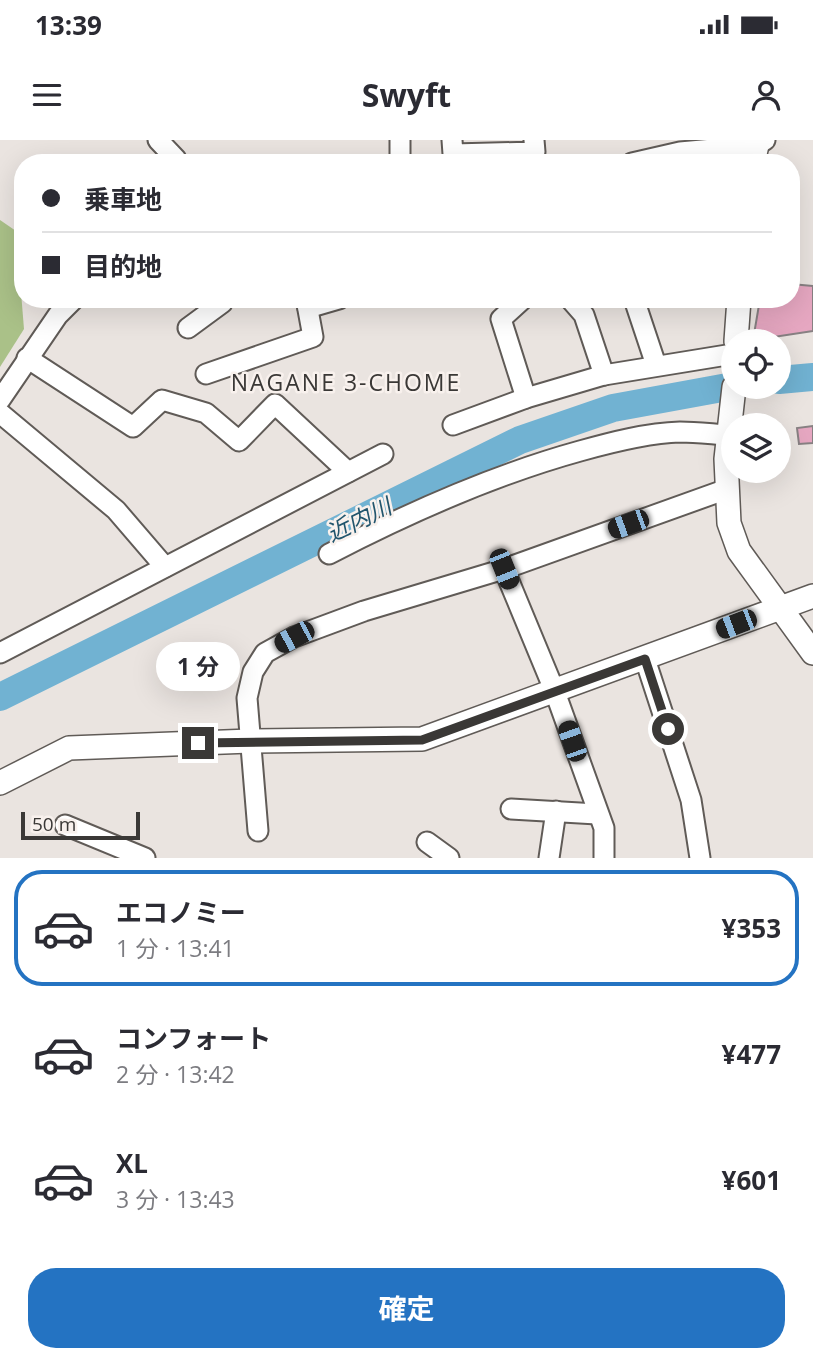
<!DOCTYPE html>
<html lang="ja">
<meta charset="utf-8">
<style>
body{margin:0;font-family:"Open Sans","Noto Sans JP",sans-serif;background:#f2f2f3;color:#2b2b33;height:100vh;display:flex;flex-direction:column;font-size:26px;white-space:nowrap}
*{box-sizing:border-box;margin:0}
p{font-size:23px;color:#7c7c81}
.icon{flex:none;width:38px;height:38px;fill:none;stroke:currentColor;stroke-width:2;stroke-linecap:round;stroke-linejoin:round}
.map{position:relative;height:718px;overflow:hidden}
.side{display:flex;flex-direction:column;background:#fff;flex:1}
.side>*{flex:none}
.top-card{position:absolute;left:14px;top:14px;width:786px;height:154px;border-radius:28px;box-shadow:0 7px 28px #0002;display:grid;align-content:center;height:154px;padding:0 28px;background:#fff}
.fabs{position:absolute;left:721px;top:189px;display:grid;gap:14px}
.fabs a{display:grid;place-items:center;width:70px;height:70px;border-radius:50%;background:#fff;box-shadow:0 7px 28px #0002;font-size:35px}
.scale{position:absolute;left:21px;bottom:18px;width:119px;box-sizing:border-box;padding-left:7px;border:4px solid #3a3836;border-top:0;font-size:19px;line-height:24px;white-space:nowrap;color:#3a3836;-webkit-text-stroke:5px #f8f1ed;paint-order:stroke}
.end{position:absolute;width:32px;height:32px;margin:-16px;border:9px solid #3a3836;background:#fff;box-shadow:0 0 0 4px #fff}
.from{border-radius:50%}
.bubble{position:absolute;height:49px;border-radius:24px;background:#fff;box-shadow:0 7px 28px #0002;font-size:23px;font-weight:700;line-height:49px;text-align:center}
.car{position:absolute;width:21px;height:42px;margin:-21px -10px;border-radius:9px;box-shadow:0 0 5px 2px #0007;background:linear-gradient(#222 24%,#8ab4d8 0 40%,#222 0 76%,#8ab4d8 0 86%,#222 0)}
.top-card b{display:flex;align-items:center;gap:24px;height:66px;font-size:26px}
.top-card b+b{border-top:2px solid #e1e1e2}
.top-card i{width:18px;height:18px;background:#2b2b33}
ul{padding:12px 0 0;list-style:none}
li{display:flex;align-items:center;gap:21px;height:116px;margin:0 14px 10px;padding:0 14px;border:4px solid transparent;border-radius:28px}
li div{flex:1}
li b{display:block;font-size:26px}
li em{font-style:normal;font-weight:700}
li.current{border-color:#2473c2}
li>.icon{width:63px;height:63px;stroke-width:1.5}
.primary-button{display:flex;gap:14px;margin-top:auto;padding:14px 28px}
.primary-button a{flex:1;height:80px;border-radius:28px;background:#2473c2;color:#fff;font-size:28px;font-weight:700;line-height:80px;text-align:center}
.status{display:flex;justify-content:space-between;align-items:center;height:49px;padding:0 35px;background:#fff;direction:ltr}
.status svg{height:19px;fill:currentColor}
header{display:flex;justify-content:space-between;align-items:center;height:91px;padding:0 28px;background:#fff;font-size:32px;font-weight:700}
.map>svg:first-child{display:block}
.forest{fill:#aac188}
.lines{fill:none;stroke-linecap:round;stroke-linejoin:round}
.river{stroke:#71b2d2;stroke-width:28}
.building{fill:#e6a7c1;stroke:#888183;stroke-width:2}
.minor-casing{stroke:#605b57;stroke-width:23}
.tertiary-casing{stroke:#605b57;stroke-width:26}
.minor{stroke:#fff;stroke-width:19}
.tertiary{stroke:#fff;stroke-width:23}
.route{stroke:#3a3836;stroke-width:9}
.labels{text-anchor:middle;stroke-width:5;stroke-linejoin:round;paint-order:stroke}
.neighbourhood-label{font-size:23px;letter-spacing:2px;fill:#3a3836;stroke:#f8f1ed}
.water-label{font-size:23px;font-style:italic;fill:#21556d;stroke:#f8f1ed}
</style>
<div class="status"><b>13:39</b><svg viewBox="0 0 49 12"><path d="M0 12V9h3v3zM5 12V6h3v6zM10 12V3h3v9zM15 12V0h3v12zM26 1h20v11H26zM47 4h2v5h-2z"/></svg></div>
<header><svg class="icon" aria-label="menu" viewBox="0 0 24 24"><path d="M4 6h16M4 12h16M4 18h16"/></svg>Swyft<svg class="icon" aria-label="person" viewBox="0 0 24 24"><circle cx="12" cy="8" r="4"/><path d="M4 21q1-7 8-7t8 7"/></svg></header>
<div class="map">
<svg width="813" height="718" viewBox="0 0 813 718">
<rect width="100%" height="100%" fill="#eae4e0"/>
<path class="forest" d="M 0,80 L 16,91 L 24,189 L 0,227 Z"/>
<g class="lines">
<g class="river">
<path d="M 779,240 L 813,237"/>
<path d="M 0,557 L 520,300 L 613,268 L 733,246"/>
</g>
</g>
<g class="building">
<path d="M 791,144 L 813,146 L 813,191 L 753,200 L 760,159 L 791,159 Z"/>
<path d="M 813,286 L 813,303 L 799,304 L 797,288 Z"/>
</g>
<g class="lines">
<g class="minor-casing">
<g id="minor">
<path d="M 158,0 L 176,19 L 177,23"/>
<path d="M 452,0 L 453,14 L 535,12 L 534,0"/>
<path d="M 400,23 L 400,0"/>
<path d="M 632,23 L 680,12 L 757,5 L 765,0"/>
<path d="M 523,159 L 501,179 L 526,258"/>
<path d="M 570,159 L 584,175 L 604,235"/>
<path d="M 634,159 L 656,225"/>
<path d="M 308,168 L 339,159"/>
<path d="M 188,188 L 222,163 L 221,159"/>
<path d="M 27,218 L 133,287 L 162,260 L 206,273 L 239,301 L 275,264 L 348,332"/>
<path d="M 206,234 L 313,197 L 306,159"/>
<path d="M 0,260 L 58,175 L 74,159"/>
<path d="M 0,273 L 116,370 L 165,427"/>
<path d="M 453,285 L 526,258 L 604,235 L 733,214"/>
<path d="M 329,414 C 410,372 493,335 580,311 C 612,302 647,293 680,292 C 696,292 712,294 728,295"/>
<path d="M 504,429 L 727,349"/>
<path d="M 0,513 L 383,314"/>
<path d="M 645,519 L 691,660 L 700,718"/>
<path d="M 511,669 L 597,674"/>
<path d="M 65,685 L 145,718"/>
<path d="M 258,691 L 247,558 L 253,532 L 265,513 L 294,497 L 364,471 L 504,429 L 555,552 L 604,688 L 604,718"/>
<path d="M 427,702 L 449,718"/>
<path d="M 549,718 L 556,671"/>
</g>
</g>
<g class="tertiary-casing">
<g id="tertiary">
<path d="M 753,23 L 757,5"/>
<path d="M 736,201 L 739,159"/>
<path d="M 734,247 L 726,319 L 729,383 L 739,411 L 813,513"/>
<path d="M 0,643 L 69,608 L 250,601 L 422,599 L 813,456"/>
</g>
</g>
<use href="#minor" class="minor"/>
<use href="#tertiary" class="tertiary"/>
</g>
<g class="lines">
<path class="route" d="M 198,603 L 422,600 L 645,519 L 668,589"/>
</g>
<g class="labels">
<g class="neighbourhood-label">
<text x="346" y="251">NAGANE 3-CHOME</text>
</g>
<g class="water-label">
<text transform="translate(359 380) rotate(-26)" y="8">近内川</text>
</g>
</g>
</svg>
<div class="fabs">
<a><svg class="icon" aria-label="locate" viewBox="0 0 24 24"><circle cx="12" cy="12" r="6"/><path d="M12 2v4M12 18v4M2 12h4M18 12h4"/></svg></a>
<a><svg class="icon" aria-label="layers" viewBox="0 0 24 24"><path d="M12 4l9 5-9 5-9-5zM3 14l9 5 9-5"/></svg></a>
</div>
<div class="scale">50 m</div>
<i class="end from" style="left:668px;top:589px"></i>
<i class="end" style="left:198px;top:603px"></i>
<div class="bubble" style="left:156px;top:502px;width:84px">1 分</div>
<i class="car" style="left:628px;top:384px;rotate:250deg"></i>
<i class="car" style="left:504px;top:429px;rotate:158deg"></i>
<i class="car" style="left:736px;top:484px;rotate:249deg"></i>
<i class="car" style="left:294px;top:497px;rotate:242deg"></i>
<i class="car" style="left:572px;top:601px;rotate:341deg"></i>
<div class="top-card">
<b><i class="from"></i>乗車地</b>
<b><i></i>目的地</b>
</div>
</div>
<section class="side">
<ul>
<li class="current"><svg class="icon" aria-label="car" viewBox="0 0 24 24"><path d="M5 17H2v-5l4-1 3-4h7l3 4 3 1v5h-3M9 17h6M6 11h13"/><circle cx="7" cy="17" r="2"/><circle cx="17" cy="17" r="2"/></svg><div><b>エコノミー</b><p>1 分 · 13:41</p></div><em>¥353</em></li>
<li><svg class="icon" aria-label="car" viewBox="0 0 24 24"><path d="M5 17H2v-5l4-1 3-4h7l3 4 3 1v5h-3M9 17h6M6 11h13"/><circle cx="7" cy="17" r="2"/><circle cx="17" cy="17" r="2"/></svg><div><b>コンフォート</b><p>2 分 · 13:42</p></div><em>¥477</em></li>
<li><svg class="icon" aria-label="car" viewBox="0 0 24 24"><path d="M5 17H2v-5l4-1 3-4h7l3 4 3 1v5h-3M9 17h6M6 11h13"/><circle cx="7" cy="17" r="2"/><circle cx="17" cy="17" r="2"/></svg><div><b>XL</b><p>3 分 · 13:43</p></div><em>¥601</em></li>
</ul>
<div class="primary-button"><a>確定</a></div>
</section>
